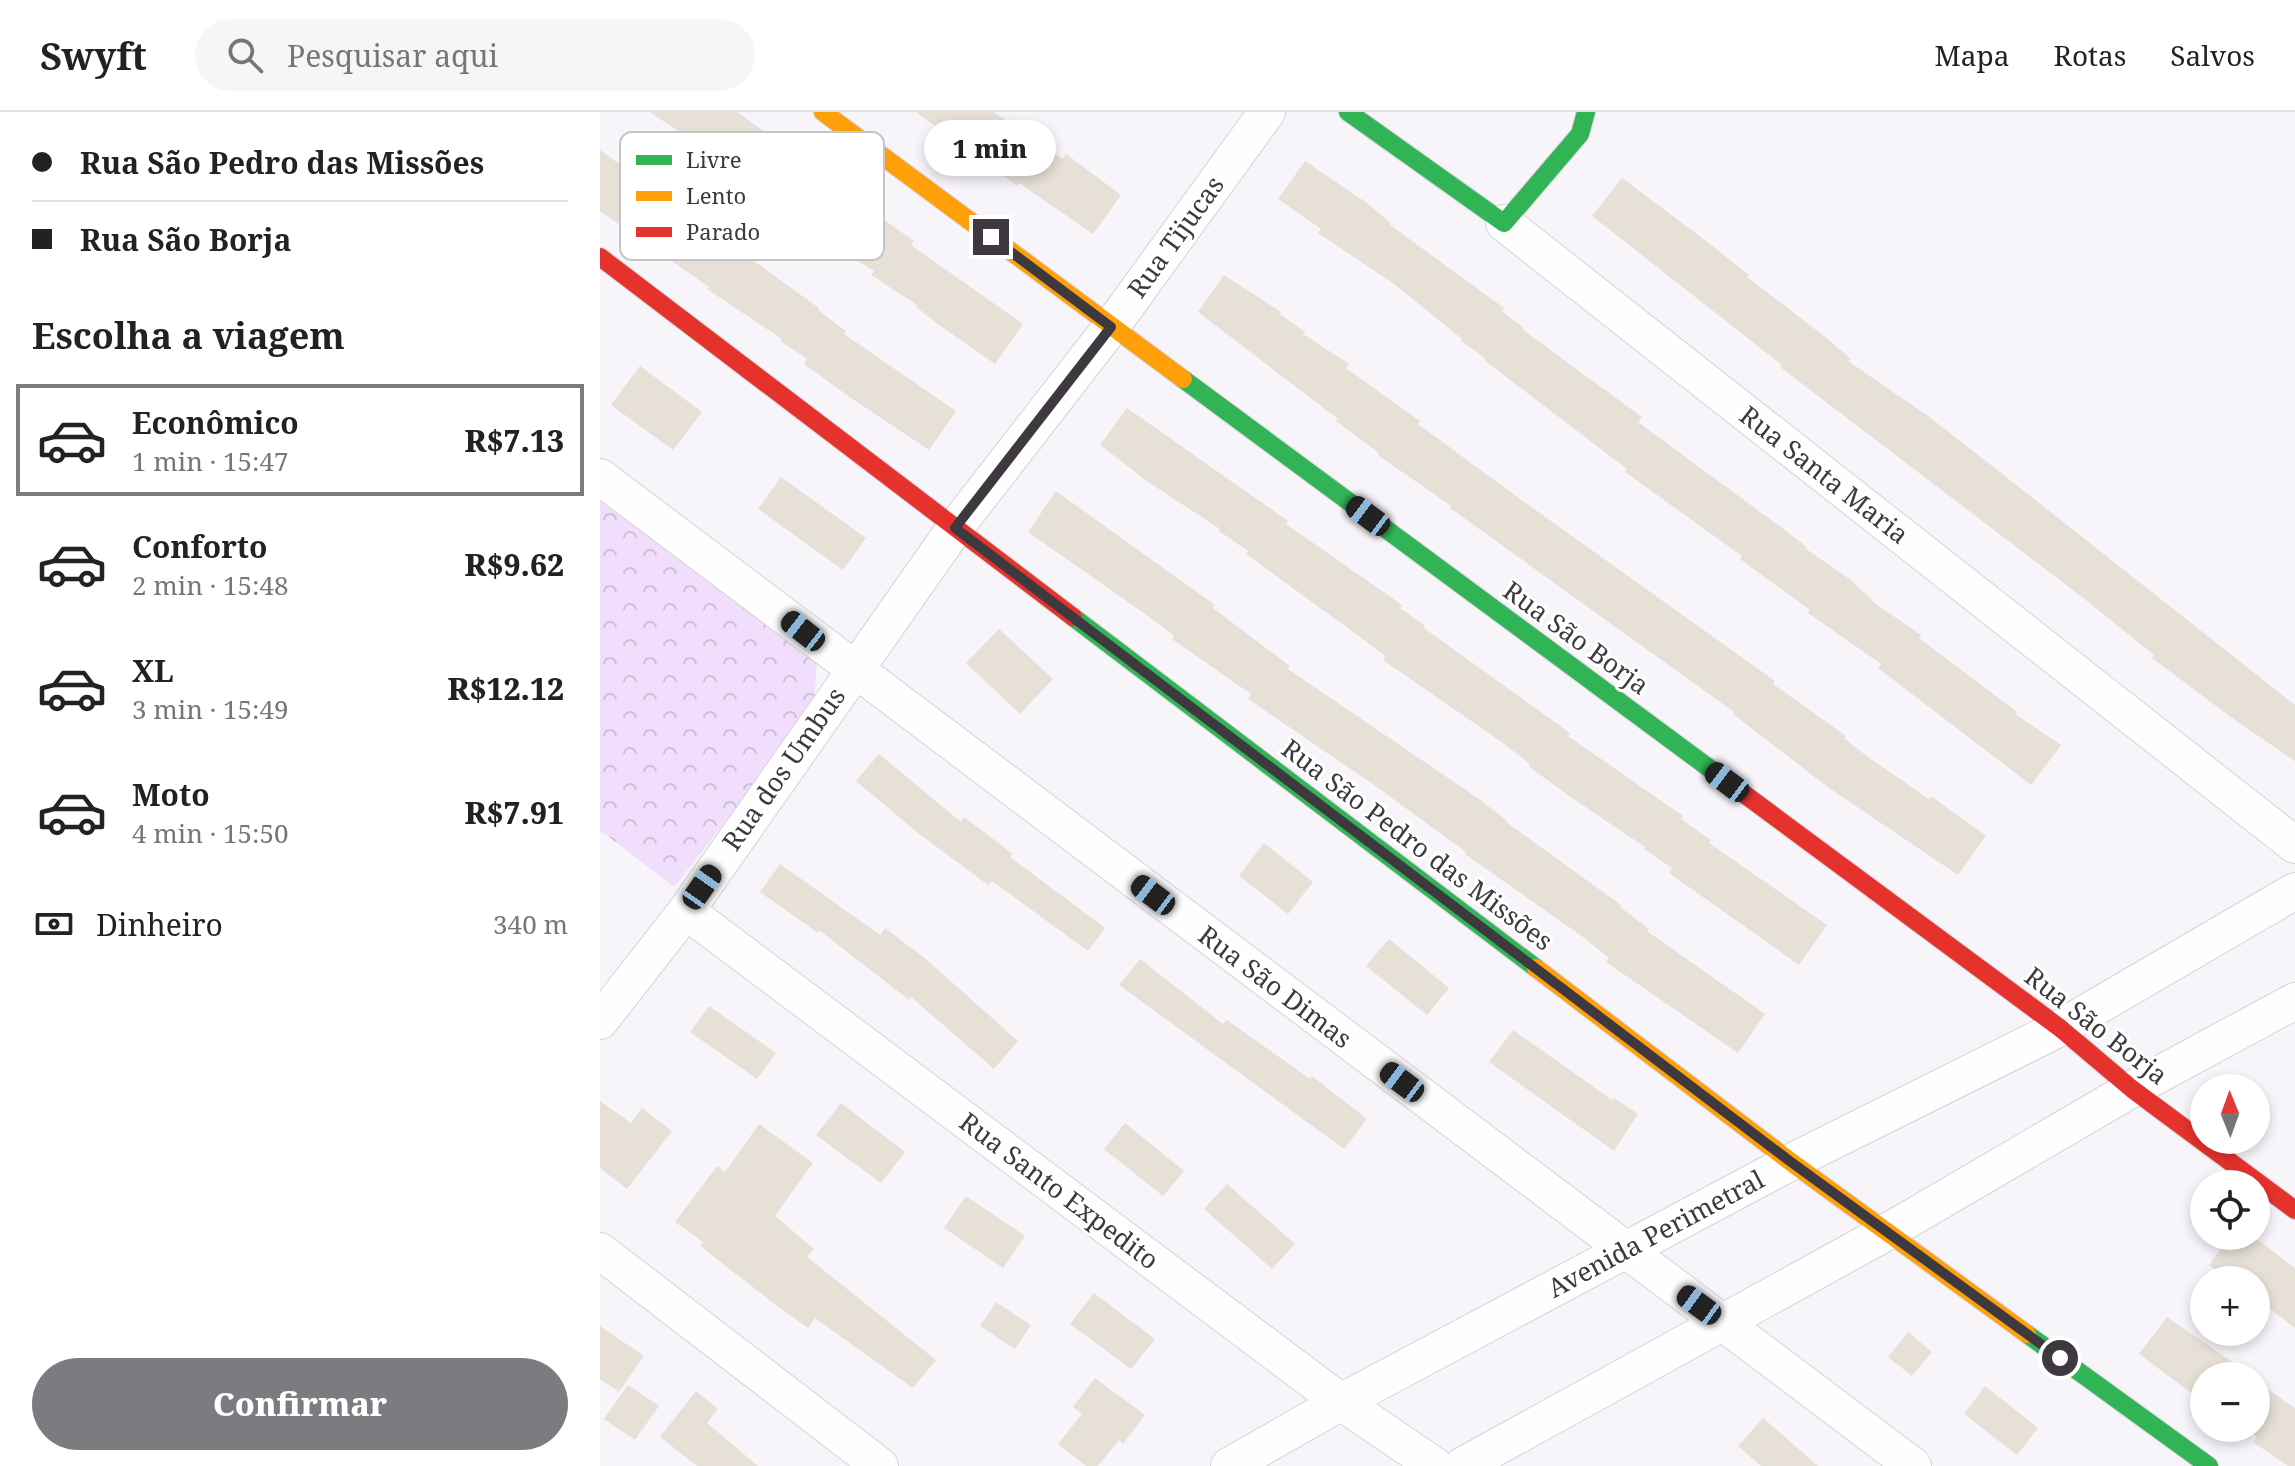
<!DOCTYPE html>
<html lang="pt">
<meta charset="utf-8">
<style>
body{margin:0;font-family:"Noto Serif",serif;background:#f6f6f6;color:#222;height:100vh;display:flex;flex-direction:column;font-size:30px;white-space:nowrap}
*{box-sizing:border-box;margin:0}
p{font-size:26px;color:#767676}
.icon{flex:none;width:44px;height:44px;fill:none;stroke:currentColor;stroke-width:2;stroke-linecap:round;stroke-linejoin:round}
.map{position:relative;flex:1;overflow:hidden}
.sheet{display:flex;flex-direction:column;background:#fff;width:600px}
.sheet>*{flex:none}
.hud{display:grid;align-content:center;height:176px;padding:0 32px;background:#fff}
.needle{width:52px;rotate:359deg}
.tools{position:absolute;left:1590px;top:962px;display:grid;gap:16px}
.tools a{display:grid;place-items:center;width:80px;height:80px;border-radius:50%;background:#fff;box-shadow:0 4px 12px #0003;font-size:40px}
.end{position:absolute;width:36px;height:36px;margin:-18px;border:10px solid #3d393f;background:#fff;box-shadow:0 0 0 4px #fff}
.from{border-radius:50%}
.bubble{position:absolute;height:56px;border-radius:28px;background:#fff;box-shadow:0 4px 12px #0003;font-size:26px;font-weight:800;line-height:56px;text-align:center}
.car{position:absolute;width:24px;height:48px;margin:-24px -12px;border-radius:10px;box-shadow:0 0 6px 2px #0007;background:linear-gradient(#222 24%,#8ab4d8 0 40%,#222 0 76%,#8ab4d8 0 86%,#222 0)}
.hud b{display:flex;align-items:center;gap:28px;height:76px;font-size:30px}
.hud b+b{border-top:2px solid #e0e0e0}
.hud i{width:20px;height:20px;background:#222}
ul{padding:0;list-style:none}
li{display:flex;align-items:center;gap:24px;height:112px;margin:0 16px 12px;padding:0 16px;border:4px solid transparent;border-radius:0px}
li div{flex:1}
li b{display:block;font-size:30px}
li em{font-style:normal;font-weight:800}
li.active{border-color:#7e7b80}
li>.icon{width:72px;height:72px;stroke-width:1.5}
h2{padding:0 32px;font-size:36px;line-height:96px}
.pay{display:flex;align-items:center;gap:20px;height:88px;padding:0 32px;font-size:30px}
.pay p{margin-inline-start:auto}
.primary-button{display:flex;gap:16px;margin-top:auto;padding:16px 32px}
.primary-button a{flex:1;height:92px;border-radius:48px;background:#7e7b80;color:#fff;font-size:32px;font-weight:800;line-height:92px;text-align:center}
header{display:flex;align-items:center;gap:48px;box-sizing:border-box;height:112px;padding:0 40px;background:#fff;border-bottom:2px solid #e0e0e0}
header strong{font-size:38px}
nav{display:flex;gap:44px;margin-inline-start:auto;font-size:28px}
.search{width:560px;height:72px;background:#f6f6f6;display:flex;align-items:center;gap:20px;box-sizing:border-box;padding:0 28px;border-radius:44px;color:#767676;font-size:30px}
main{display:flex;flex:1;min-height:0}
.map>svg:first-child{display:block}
.park{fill:url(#park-crowns)}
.building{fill:#e6e0d7}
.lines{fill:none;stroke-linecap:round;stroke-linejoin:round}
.street-casing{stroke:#d6d3d7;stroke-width:38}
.fast-casing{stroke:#d6d3d7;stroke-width:20}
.slow-casing{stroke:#d6d3d7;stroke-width:20}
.jam-casing{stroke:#d6d3d7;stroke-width:20}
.street{stroke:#fefefe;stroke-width:36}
.fast{stroke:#30b455;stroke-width:18}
.slow{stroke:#ff9f0a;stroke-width:18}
.jam{stroke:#e5322d;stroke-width:18}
.route{stroke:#3d393f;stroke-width:10}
.labels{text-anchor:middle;stroke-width:6;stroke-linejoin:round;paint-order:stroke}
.street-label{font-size:26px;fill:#3d393f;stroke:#fff}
.key{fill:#fff;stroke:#c5c4c5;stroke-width:2}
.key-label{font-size:22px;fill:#3d393f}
</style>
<header>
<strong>Swyft</strong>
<div class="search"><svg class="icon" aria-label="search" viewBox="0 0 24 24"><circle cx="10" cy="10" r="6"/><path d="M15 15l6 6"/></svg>Pesquisar aqui</div>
<nav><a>Mapa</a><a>Rotas</a><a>Salvos</a></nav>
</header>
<main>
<section class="sheet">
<div class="hud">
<b><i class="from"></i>Rua São Pedro das Missões</b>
<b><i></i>Rua São Borja</b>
</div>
<h2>Escolha a viagem</h2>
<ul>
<li class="active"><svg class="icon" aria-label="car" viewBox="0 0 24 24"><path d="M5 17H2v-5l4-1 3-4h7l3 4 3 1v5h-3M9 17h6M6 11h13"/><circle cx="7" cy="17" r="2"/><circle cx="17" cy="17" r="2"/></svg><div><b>Econômico</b><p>1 min · 15:47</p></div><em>R$7.13</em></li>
<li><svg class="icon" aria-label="car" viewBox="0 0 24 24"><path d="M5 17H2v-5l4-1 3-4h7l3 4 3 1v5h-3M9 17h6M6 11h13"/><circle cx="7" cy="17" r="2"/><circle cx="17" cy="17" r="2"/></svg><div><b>Conforto</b><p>2 min · 15:48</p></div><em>R$9.62</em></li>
<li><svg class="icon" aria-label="car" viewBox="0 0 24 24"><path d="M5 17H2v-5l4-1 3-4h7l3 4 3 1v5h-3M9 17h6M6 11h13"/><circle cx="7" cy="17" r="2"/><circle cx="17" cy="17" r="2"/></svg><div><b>XL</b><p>3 min · 15:49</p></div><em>R$12.12</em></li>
<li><svg class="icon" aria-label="car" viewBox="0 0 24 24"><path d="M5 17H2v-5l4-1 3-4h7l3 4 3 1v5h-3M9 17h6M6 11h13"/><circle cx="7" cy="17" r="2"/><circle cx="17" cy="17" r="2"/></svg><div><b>Moto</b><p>4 min · 15:50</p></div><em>R$7.91</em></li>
</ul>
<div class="pay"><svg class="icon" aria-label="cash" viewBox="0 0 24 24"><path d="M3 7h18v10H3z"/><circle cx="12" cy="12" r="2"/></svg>Dinheiro<p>340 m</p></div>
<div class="primary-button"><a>Confirmar</a></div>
</section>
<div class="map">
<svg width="1695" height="1354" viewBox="0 0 1695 1354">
<defs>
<pattern id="park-crowns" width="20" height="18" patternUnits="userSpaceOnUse" patternTransform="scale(2)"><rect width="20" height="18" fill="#f1ddfc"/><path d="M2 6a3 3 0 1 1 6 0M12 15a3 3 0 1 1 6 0" fill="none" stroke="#d0bed9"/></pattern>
</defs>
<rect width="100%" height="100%" fill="#f8f5fa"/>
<path class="park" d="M 0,389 L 217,549 L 214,596 L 74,775 L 0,718 Z"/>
<g class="building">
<path d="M 50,0 L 137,0 L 168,22 L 166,24 L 314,129 L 311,133 L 423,212 L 395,252 L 339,213 L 316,195 L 317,193 L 271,163 L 274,159 L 239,138 L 127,53 Z"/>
<path d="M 316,0 L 394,0 L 463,47 L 466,42 L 521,83 L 493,122 L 419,71 L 417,74 Z"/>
<path d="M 0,38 L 219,196 L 218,198 L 246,219 L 244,222 L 356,299 L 329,338 L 248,284 L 204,252 L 207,247 L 180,229 L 182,227 L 107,177 L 109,175 L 0,99 Z"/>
<path d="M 705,49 L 764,89 L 791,111 L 790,113 L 904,196 L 902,200 L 924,216 L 923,218 L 1042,305 L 1038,310 L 1182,416 L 1207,435 L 1206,437 L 1251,468 L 1276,492 L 1321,523 L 1319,526 L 1417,600 L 1415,602 L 1461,633 L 1431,673 L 1278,556 L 1281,552 L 1208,501 L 1210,498 L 1140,447 L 1142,444 L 1025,360 L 1027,357 L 884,248 L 885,246 L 861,229 L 862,227 L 794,172 L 718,121 L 721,117 L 678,87 Z"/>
<path d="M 1022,66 L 1106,129 L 1149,163 L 1147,165 L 1224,224 L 1251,247 L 1248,249 L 1328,304 L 1391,353 L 1695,593 L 1695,649 L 1639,611 L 1552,546 L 1554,543 L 1482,485 L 1180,255 L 1182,253 L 992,104 Z"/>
<path d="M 624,163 L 681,200 L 680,202 L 705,220 L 703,222 L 749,252 L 746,256 L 820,309 L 818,312 L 916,384 L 1175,569 L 1173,572 L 1246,624 L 1244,626 L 1268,645 L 1329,687 L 1331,684 L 1386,724 L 1358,763 L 1229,676 L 1133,602 L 1134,600 L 850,396 L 851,394 L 778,343 L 779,341 L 736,309 L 738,307 L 598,200 Z"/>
<path d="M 40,254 L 102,300 L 73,338 L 11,293 Z"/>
<path d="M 527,296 L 688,409 L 686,412 L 802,493 L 800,496 L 825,514 L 824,516 L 970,621 L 968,624 L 1083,704 L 1081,707 L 1111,728 L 1109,731 L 1227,813 L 1199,853 L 1069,761 L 1072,756 L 1044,737 L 1045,735 L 972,686 L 928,654 L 930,652 L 903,631 L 783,548 L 786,544 L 646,442 L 648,439 L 619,419 L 620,417 L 551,372 L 500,333 Z"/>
<path d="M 181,365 L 266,426 L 243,458 L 158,397 Z"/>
<path d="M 456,379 L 615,493 L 613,496 L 690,554 L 688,557 L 879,687 L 907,709 L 906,710 L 1021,793 L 1020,795 L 1049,817 L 1047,819 L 1165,902 L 1138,941 L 1006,850 L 1009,846 L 983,825 L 865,742 L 866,740 L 774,673 L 648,587 L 651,582 L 572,527 L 574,524 L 548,504 L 428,420 Z"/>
<path d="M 399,517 L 453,567 L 420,602 L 366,551 Z"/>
<path d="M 279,642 L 361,710 L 364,705 L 413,742 L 410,745 L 505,816 L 488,839 L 392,769 L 388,773 L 318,721 L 256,669 Z"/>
<path d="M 664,731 L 713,770 L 688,802 L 639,764 Z"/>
<path d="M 180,752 L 280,823 L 285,816 L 327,848 L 418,929 L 394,957 L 311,885 L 309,888 L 219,818 L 218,821 L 160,780 Z"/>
<path d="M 789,827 L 849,876 L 827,903 L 766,854 Z"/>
<path d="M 540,847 L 623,912 L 627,908 L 710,967 L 712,964 L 767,1007 L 744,1037 L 519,873 Z"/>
<path d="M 109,894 L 176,941 L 157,967 L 90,920 Z"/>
<path d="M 913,918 L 1012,988 L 1014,986 L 1038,1002 L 1014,1039 L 889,950 Z"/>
<path d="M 0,989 L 31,1011 L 42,996 L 72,1019 L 27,1077 L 0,1056 Z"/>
<path d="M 241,991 L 305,1040 L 281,1071 L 216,1023 Z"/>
<path d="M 525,1011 L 584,1059 L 563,1084 L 504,1037 Z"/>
<path d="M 159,1012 L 213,1051 L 175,1104 L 214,1137 L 207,1145 L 336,1248 L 313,1276 L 215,1206 L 208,1216 L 172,1190 L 100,1134 L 103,1130 L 75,1110 L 117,1054 L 125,1060 Z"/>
<path d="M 627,1072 L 695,1132 L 672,1157 L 604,1097 Z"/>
<path d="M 366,1084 L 425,1124 L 403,1156 L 344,1116 Z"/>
<path d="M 1630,1124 L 1653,1124 L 1695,1156 L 1695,1216 L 1656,1186 L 1656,1168 L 1629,1168 L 1609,1153 Z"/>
<path d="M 494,1181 L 555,1227 L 531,1257 L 470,1212 Z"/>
<path d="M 396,1190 L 431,1213 L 415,1237 L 380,1214 Z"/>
<path d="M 1567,1205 L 1653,1264 L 1604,1264 L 1604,1283 L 1597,1278 L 1594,1283 L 1539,1242 Z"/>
<path d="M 0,1214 L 44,1244 L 19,1280 L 0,1267 Z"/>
<path d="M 1308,1220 L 1332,1240 L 1312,1264 L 1288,1245 Z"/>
<path d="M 495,1266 L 545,1303 L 523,1332 L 519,1328 L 498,1354 L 486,1354 L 458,1332 L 482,1302 L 473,1295 Z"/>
<path d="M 1656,1269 L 1695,1296 L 1695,1354 L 1688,1354 L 1653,1330 L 1657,1325 L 1646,1316 L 1656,1316 Z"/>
<path d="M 28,1273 L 59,1294 L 35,1328 L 4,1307 Z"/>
<path d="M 1385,1274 L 1438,1316 L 1417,1343 L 1364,1302 Z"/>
<path d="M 96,1279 L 118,1297 L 107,1311 L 158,1354 L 97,1354 L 60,1325 Z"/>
<path d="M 1163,1306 L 1218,1354 L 1161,1354 L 1138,1334 Z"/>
</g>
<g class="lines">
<g class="street-casing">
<g id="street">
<path d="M 904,111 L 1695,733"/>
<path d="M 0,365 L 1313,1354"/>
<path d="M 86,799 L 741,1290 L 835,1354"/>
<path d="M 0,909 L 86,799 L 355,416 L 511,215 L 667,0"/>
<path d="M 0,1139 L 280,1354"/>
<path d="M 629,1354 L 741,1290 L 1191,1050 L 1460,916 L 1695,779"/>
<path d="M 862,1354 L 1287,1120 L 1532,977 L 1695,889"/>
</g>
</g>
<g class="fast-casing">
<g id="fast">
<path d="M 748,0 L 904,111 L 980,22 L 986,0"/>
<path d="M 583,267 L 1132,673"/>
<path d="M 473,505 L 936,856"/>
<path d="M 1427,1222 L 1609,1354"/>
</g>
</g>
<g class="slow-casing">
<g id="slow">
<path d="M 223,0 L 583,267"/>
<path d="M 936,856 L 1191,1050 L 1427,1222"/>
</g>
</g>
<g class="jam-casing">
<g id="jam">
<path d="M 0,145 L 473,505"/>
<path d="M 1132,673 L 1460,916 L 1532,977 L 1695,1098"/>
</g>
</g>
<use href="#street" class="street"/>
<use href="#fast" class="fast"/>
<use href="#slow" class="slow"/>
<use href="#jam" class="jam"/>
</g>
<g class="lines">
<path class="route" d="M 391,125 L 511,215 L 355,416 L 1191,1050 L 1460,1246"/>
</g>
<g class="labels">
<g class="street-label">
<text transform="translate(576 125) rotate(-54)" y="9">Rua Tijucas</text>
<text transform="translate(1224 363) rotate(38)" y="9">Rua Santa Maria</text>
<text transform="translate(976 526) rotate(36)" y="9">Rua São Borja</text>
<text transform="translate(184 657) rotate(-55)" y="9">Rua dos Umbus</text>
<text transform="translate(817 733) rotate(37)" y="9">Rua São Pedro das Missões</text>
<text transform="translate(675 875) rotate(37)" y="9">Rua São Dimas</text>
<text transform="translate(1496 914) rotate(38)" y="9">Rua São Borja</text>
<text transform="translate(459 1079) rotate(37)" y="9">Rua Santo Expedito</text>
<text transform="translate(1056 1122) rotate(-28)" y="9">Avenida Perimetral</text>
</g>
</g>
<rect x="20" y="20" width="264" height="128" rx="12" class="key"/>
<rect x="36" y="43" width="36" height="10" fill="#30b455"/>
<rect x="36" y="79" width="36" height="10" fill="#ff9f0a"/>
<rect x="36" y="115" width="36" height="10" fill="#e5322d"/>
<g class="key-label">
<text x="86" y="56">Livre</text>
<text x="86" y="92">Lento</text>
<text x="86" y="128">Parado</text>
</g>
</svg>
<div class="tools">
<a><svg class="needle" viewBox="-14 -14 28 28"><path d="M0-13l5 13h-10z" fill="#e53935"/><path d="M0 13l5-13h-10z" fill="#767676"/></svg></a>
<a><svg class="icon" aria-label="locate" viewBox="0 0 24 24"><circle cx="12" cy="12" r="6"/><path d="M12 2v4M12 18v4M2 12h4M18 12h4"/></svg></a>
<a>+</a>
<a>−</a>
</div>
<i class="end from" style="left:1460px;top:1246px"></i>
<i class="end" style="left:391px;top:125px"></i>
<div class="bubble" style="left:324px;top:8px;width:132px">1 min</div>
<i class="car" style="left:768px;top:404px;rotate:307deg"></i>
<i class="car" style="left:203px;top:519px;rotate:308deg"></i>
<i class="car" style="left:1127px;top:670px;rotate:307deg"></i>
<i class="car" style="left:102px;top:775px;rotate:35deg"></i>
<i class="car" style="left:553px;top:783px;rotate:307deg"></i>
<i class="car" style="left:802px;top:970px;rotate:307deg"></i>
<i class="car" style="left:1099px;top:1193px;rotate:306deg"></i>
</div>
</main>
